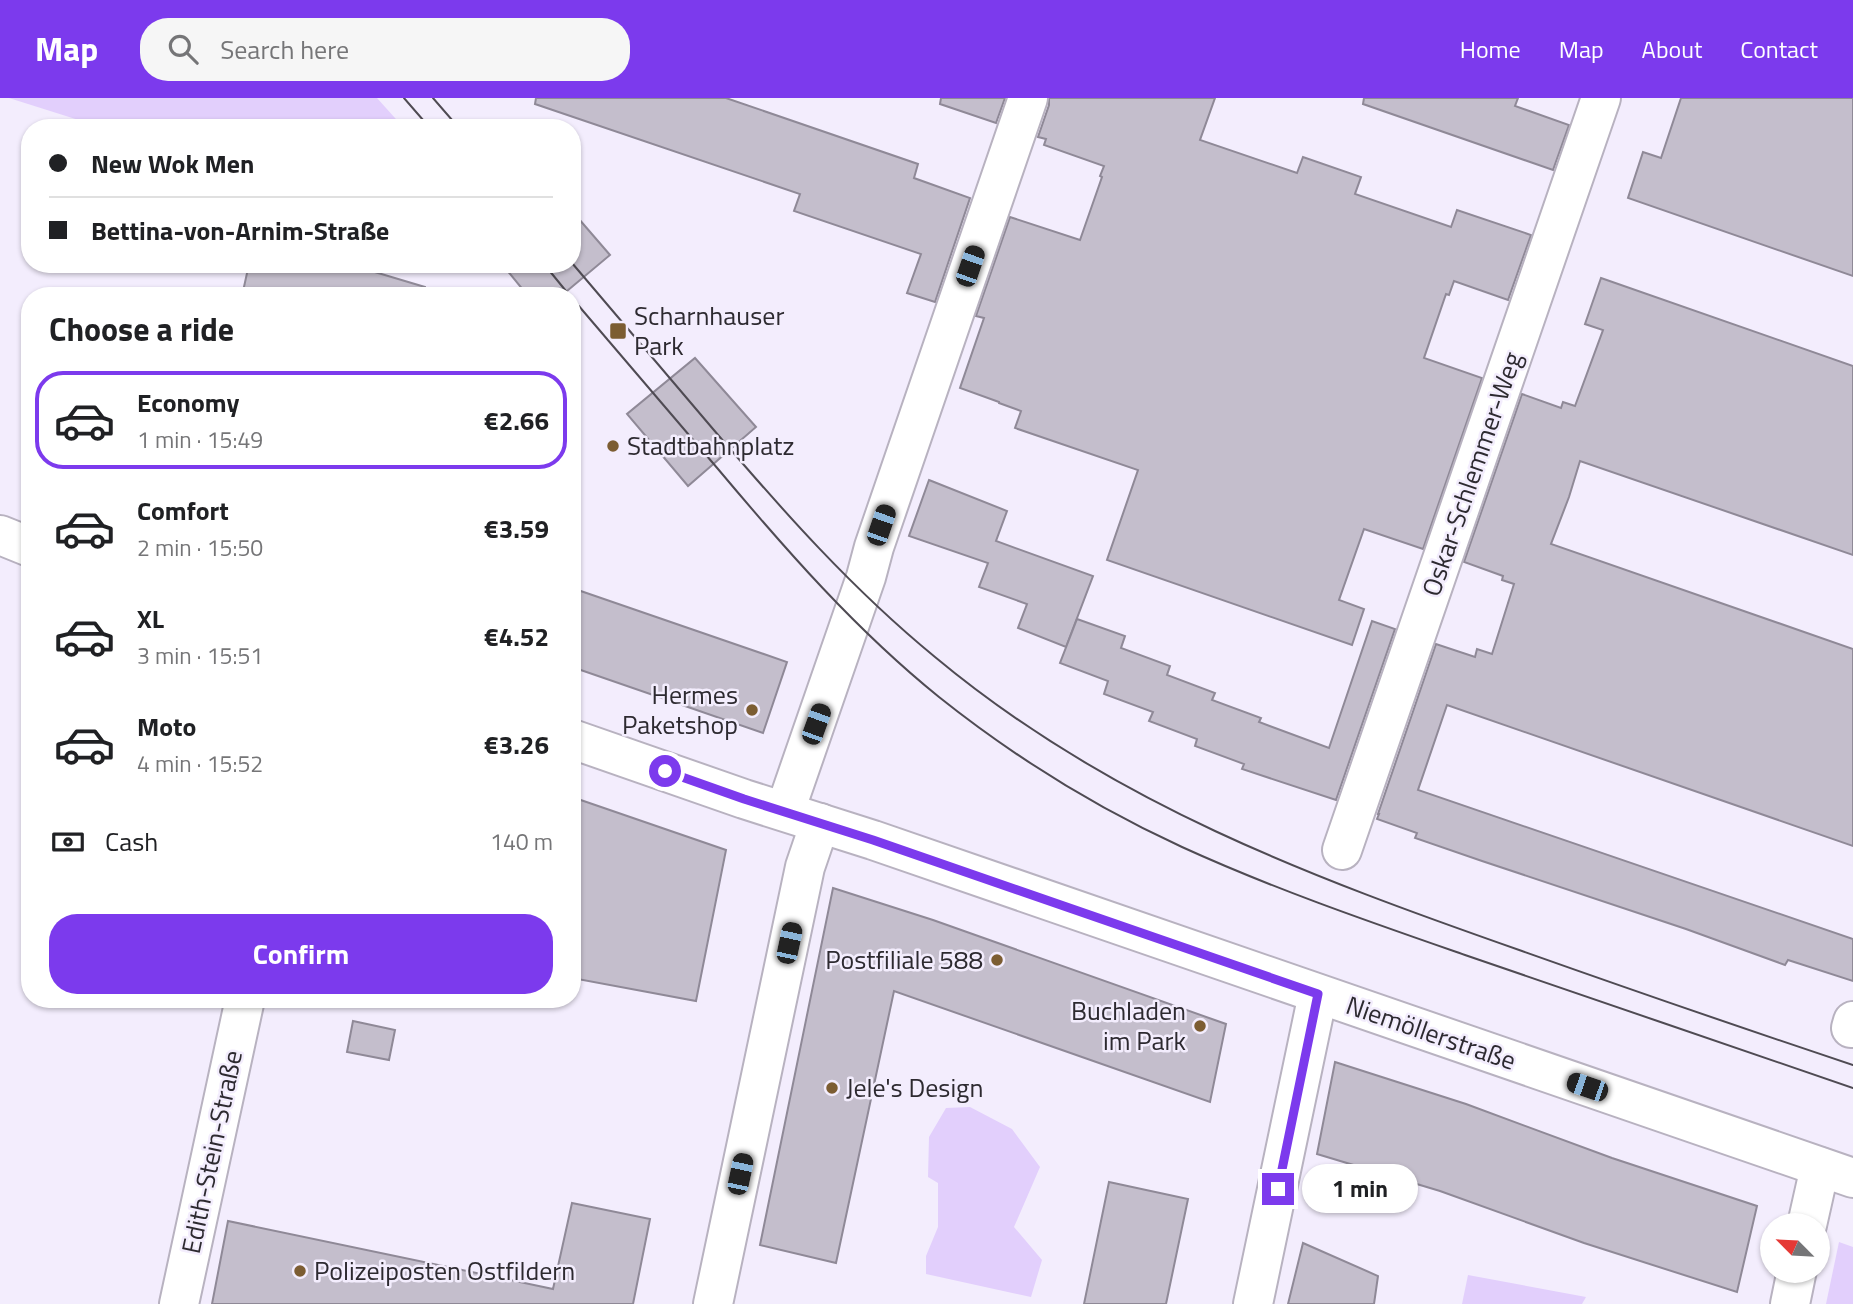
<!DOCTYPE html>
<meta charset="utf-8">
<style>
body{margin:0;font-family:"Titillium Web",sans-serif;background:#f6f6f6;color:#202124;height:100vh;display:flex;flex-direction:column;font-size:26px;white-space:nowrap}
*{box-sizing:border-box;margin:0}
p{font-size:23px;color:#757577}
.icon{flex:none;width:38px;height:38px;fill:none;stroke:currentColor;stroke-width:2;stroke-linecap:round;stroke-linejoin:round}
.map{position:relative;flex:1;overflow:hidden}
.details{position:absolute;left:21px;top:189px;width:560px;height:721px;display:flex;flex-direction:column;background:#fff;border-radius:28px;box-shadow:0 2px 5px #0004}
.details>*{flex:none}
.hud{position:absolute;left:21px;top:21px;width:560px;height:154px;border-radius:28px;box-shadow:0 2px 5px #0004;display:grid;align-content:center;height:154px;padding:0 28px;background:#fff}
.needle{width:46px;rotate:294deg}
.fabs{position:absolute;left:1760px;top:1115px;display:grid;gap:14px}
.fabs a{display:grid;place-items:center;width:70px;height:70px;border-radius:50%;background:#fff;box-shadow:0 2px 5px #0004;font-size:35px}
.end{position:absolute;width:32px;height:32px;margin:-16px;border:9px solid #7c3aed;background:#fff;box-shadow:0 0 0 4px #fff}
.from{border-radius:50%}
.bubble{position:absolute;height:49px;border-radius:24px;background:#fff;box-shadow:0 2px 5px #0004;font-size:23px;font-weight:700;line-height:49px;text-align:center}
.car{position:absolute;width:21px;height:42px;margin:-21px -10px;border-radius:9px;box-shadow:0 0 5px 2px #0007;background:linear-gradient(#222 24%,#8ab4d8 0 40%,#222 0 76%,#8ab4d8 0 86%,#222 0)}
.hud b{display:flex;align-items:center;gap:24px;height:66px;font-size:26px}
.hud b+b{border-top:2px solid #e0e0e0}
.hud i{width:18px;height:18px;background:#202124}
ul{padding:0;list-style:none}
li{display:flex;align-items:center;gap:21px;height:98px;margin:0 14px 10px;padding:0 14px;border:4px solid transparent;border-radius:28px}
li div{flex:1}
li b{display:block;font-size:26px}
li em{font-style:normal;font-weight:700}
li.on{border-color:#7c3aed}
li>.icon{width:63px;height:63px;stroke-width:1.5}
h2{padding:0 28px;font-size:32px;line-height:84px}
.pay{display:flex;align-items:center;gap:18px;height:77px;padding:0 28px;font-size:26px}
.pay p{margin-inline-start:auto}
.button{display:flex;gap:14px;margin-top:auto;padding:14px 28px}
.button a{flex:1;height:80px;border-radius:28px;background:#7c3aed;color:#fff;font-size:28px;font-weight:700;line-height:80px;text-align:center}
header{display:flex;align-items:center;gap:42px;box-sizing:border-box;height:98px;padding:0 35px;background:#7c3aed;color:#fff}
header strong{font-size:33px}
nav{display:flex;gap:38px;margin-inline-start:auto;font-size:24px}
.search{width:490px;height:63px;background:#f6f6f6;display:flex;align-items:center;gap:18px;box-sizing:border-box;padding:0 24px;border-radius:28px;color:#757577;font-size:26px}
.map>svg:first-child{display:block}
.green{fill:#e2cffc}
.building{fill:#c4becc;stroke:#8f8997;stroke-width:2}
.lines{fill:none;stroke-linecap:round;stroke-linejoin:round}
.street-casing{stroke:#b8b2c0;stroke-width:42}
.secondary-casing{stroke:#b8b2c0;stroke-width:42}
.street{stroke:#fff;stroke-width:38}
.secondary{stroke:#fff;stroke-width:38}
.tram{stroke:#4f4b53;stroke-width:2}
.route{stroke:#7c3aed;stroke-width:9}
.poi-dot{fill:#7c5d32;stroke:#f3edfd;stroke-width:2.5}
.labels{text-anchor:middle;stroke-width:5;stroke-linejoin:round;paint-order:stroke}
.poi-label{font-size:26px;fill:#2d2a30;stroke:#f3edfd;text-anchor:start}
.street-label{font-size:26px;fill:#2d2a30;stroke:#f3edfd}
</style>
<header>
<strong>Map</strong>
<div class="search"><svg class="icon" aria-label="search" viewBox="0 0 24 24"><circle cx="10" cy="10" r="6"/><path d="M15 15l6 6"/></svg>Search here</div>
<nav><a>Home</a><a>Map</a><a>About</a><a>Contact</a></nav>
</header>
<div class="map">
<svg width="1853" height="1206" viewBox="0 0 1853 1206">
<rect width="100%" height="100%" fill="#f3edfd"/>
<g class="green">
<path d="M 9,0 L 377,0 L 404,30 L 104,30 Z"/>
<path d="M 970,1009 L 1012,1031 L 1040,1069 L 1014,1129 L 1042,1162 L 1031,1199 L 926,1176 L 926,1158 L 938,1129 L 938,1085 L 928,1079 L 929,1039 L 946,1010 Z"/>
<path d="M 1839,1144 L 1853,1149 L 1853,1206 L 1826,1206 Z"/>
<path d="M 1468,1177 L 1586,1199 L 1582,1206 L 1462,1206 Z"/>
</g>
<g class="building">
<path d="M 536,0 L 726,0 L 918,66 L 914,80 L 970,100 L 935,204 L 907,195 L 921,156 L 794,113 L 800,96 L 535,6 Z"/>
<path d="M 941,0 L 1005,0 L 996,25 L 940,6 Z"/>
<path d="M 1049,0 L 1215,0 L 1200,42 L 1297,75 L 1303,59 L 1361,79 L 1355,96 L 1451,129 L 1457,112 L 1531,137 L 1508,202 L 1454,183 L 1449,197 L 1446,196 L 1424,260 L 1482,280 L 1423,451 L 1364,431 L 1339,502 L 1364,511 L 1352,547 L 1107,462 L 1138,372 L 1015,330 L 1021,313 L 999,305 L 999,304 L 960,290 L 984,220 L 976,218 L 1010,119 L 1080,142 L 1102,79 L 1100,78 L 1104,68 L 1044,47 L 1046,41 L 1038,39 L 1049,7 Z"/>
<path d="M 1364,0 L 1518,0 L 1515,8 L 1569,27 L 1553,72 L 1363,6 Z"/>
<path d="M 1681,0 L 1853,0 L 1853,178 L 1628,100 L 1643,54 L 1661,60 Z"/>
<path d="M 572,113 L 610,157 L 561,198 L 528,198 L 502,166 L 572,166 Z"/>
<path d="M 249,166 L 348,166 L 425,189 L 424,198 L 242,198 Z"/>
<path d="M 1601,180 L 1853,268 L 1853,457 L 1580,363 L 1569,399 L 1551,446 L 1853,551 L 1853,748 L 1447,607 L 1418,692 L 1853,841 L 1853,883 L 1788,862 L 1785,867 L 1686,831 L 1482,763 L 1415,740 L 1417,735 L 1377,721 L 1379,716 L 1378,716 L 1436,546 L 1475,559 L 1477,551 L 1492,556 L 1514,486 L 1502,482 L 1503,478 L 1464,464 L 1522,296 L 1561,310 L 1563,304 L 1575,308 L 1603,232 L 1585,226 Z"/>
<path d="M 695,260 L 756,329 L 688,388 L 627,316 Z"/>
<path d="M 929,382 L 1007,413 L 996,443 L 1093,478 L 1066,549 L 1018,530 L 1027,506 L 979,489 L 988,465 L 909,438 Z"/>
<path d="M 572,490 L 787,564 L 763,635 L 572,569 Z"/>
<path d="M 1077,521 L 1125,538 L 1121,550 L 1170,568 L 1167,577 L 1215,595 L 1212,602 L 1261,620 L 1259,624 L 1329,650 L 1372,523 L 1395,531 L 1336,702 L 1242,671 L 1244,666 L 1195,648 L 1197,641 L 1149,623 L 1153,614 L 1104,596 L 1108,583 L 1060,565 Z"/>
<path d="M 572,699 L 726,752 L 696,903 L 572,880 Z"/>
<path d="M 833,790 L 933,822 L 1226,926 L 1210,1004 L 894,893 L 836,1165 L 760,1147 Z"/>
<path d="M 353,923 L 395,932 L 389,962 L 347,954 Z"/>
<path d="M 1335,964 L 1466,1006 L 1612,1060 L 1757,1108 L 1737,1194 L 1584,1145 L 1440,1093 L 1317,1056 Z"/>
<path d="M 1109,1084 L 1188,1101 L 1166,1206 L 1084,1206 Z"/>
<path d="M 572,1105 L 650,1121 L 633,1206 L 212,1206 L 228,1123 L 553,1191 Z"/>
<path d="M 1303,1145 L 1378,1178 L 1374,1206 L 1288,1206 Z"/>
</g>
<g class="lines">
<g class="street-casing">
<g id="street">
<path d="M 785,713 L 866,479 L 874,449 L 1028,0"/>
<path d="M 1342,752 L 1601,0"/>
<path d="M 1851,930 L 1853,923"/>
<path d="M 1807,1127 L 1820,1069"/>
<path d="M 179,1206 L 245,901"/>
<path d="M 713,1206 L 805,769 L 820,725"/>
<path d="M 1253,1206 L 1318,896"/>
<path d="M 1790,1206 L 1797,1172"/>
</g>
</g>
<g class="secondary-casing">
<g id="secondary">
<path d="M 0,437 L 30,449"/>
<path d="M 572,641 L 744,701 L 873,742 L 1853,1080"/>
</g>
</g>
<use href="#street" class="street"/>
<use href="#secondary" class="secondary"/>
<g class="tram">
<path d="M 404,0 L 430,30"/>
<path d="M 433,0 L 459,30"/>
<path d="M 572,165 C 619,220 666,276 713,331 C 782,412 852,491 935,559 C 1110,705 1311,779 1522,853 C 1632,892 1742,930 1853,967"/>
<path d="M 544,166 L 570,198"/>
<path d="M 572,200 C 621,257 669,314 718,371 C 786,452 856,532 939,599 C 1013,658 1095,709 1182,749 C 1274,791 1370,824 1465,857 C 1594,902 1724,945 1853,990"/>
</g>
</g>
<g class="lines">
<path class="route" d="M 665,673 L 744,701 L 873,742 L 1318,896 L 1278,1091"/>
</g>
<g class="poi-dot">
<rect x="609" y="224" width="18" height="18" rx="3.5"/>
<circle cx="613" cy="348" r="7"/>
<circle cx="752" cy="612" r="7"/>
<circle cx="997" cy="862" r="7"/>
<circle cx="1200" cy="928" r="7"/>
<circle cx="832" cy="990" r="7"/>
<circle cx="300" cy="1173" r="7"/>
</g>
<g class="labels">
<g class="poi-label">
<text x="634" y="227">Scharnhauser<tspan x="634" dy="30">Park</tspan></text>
<text x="627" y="357">Stadtbahnplatz</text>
<text x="738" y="606" text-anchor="end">Hermes<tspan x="738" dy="30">Paketshop</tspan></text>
<text x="983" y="871" text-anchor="end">Postfiliale 588</text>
<text x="1186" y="922" text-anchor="end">Buchladen<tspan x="1186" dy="30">im Park</tspan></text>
<text x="846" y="999">Jele's Design</text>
<text x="314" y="1182">Polizeiposten Ostfildern</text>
</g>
<g class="street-label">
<text transform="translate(1472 376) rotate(-71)" y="9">Oskar-Schlemmer-Weg</text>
<text transform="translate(1431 935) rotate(19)" y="9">Niemöllerstraße</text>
<text transform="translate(212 1054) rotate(-78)" y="9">Edith-Stein-Straße</text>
</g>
</g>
</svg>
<div class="fabs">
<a><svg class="needle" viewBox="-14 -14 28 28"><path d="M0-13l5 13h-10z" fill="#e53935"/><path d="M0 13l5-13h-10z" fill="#757577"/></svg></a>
</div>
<i class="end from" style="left:665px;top:673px"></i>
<i class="end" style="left:1278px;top:1091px"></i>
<div class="bubble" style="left:1302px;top:1066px;width:116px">1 min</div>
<i class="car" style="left:970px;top:168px;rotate:19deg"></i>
<i class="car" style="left:881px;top:427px;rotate:19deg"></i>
<i class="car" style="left:816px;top:626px;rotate:20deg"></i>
<i class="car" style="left:789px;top:845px;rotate:12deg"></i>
<i class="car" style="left:1587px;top:989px;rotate:289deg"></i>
<i class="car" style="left:740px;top:1076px;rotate:12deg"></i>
<div class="hud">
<b><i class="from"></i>New Wok Men</b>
<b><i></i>Bettina-von-Arnim-Straße</b>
</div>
<section class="details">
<h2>Choose a ride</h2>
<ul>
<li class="on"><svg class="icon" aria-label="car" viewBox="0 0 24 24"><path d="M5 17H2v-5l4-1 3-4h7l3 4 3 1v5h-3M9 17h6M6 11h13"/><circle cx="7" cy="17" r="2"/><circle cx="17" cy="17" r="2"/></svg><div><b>Economy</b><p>1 min · 15:49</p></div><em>€2.66</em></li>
<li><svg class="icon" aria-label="car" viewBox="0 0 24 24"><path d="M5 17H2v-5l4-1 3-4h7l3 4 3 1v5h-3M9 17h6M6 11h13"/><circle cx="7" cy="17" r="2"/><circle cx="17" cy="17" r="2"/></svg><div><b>Comfort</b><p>2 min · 15:50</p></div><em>€3.59</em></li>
<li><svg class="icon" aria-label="car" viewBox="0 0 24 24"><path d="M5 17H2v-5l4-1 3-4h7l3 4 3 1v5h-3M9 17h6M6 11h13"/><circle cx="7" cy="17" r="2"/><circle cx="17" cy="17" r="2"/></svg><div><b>XL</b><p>3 min · 15:51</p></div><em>€4.52</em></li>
<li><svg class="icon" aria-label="car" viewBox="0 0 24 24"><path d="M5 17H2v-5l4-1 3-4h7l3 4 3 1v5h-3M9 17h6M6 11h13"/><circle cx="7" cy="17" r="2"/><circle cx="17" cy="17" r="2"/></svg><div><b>Moto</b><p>4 min · 15:52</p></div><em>€3.26</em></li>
</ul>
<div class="pay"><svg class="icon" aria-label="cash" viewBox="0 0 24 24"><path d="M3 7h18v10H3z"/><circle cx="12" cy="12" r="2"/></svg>Cash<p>140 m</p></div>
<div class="button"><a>Confirm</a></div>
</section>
</div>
